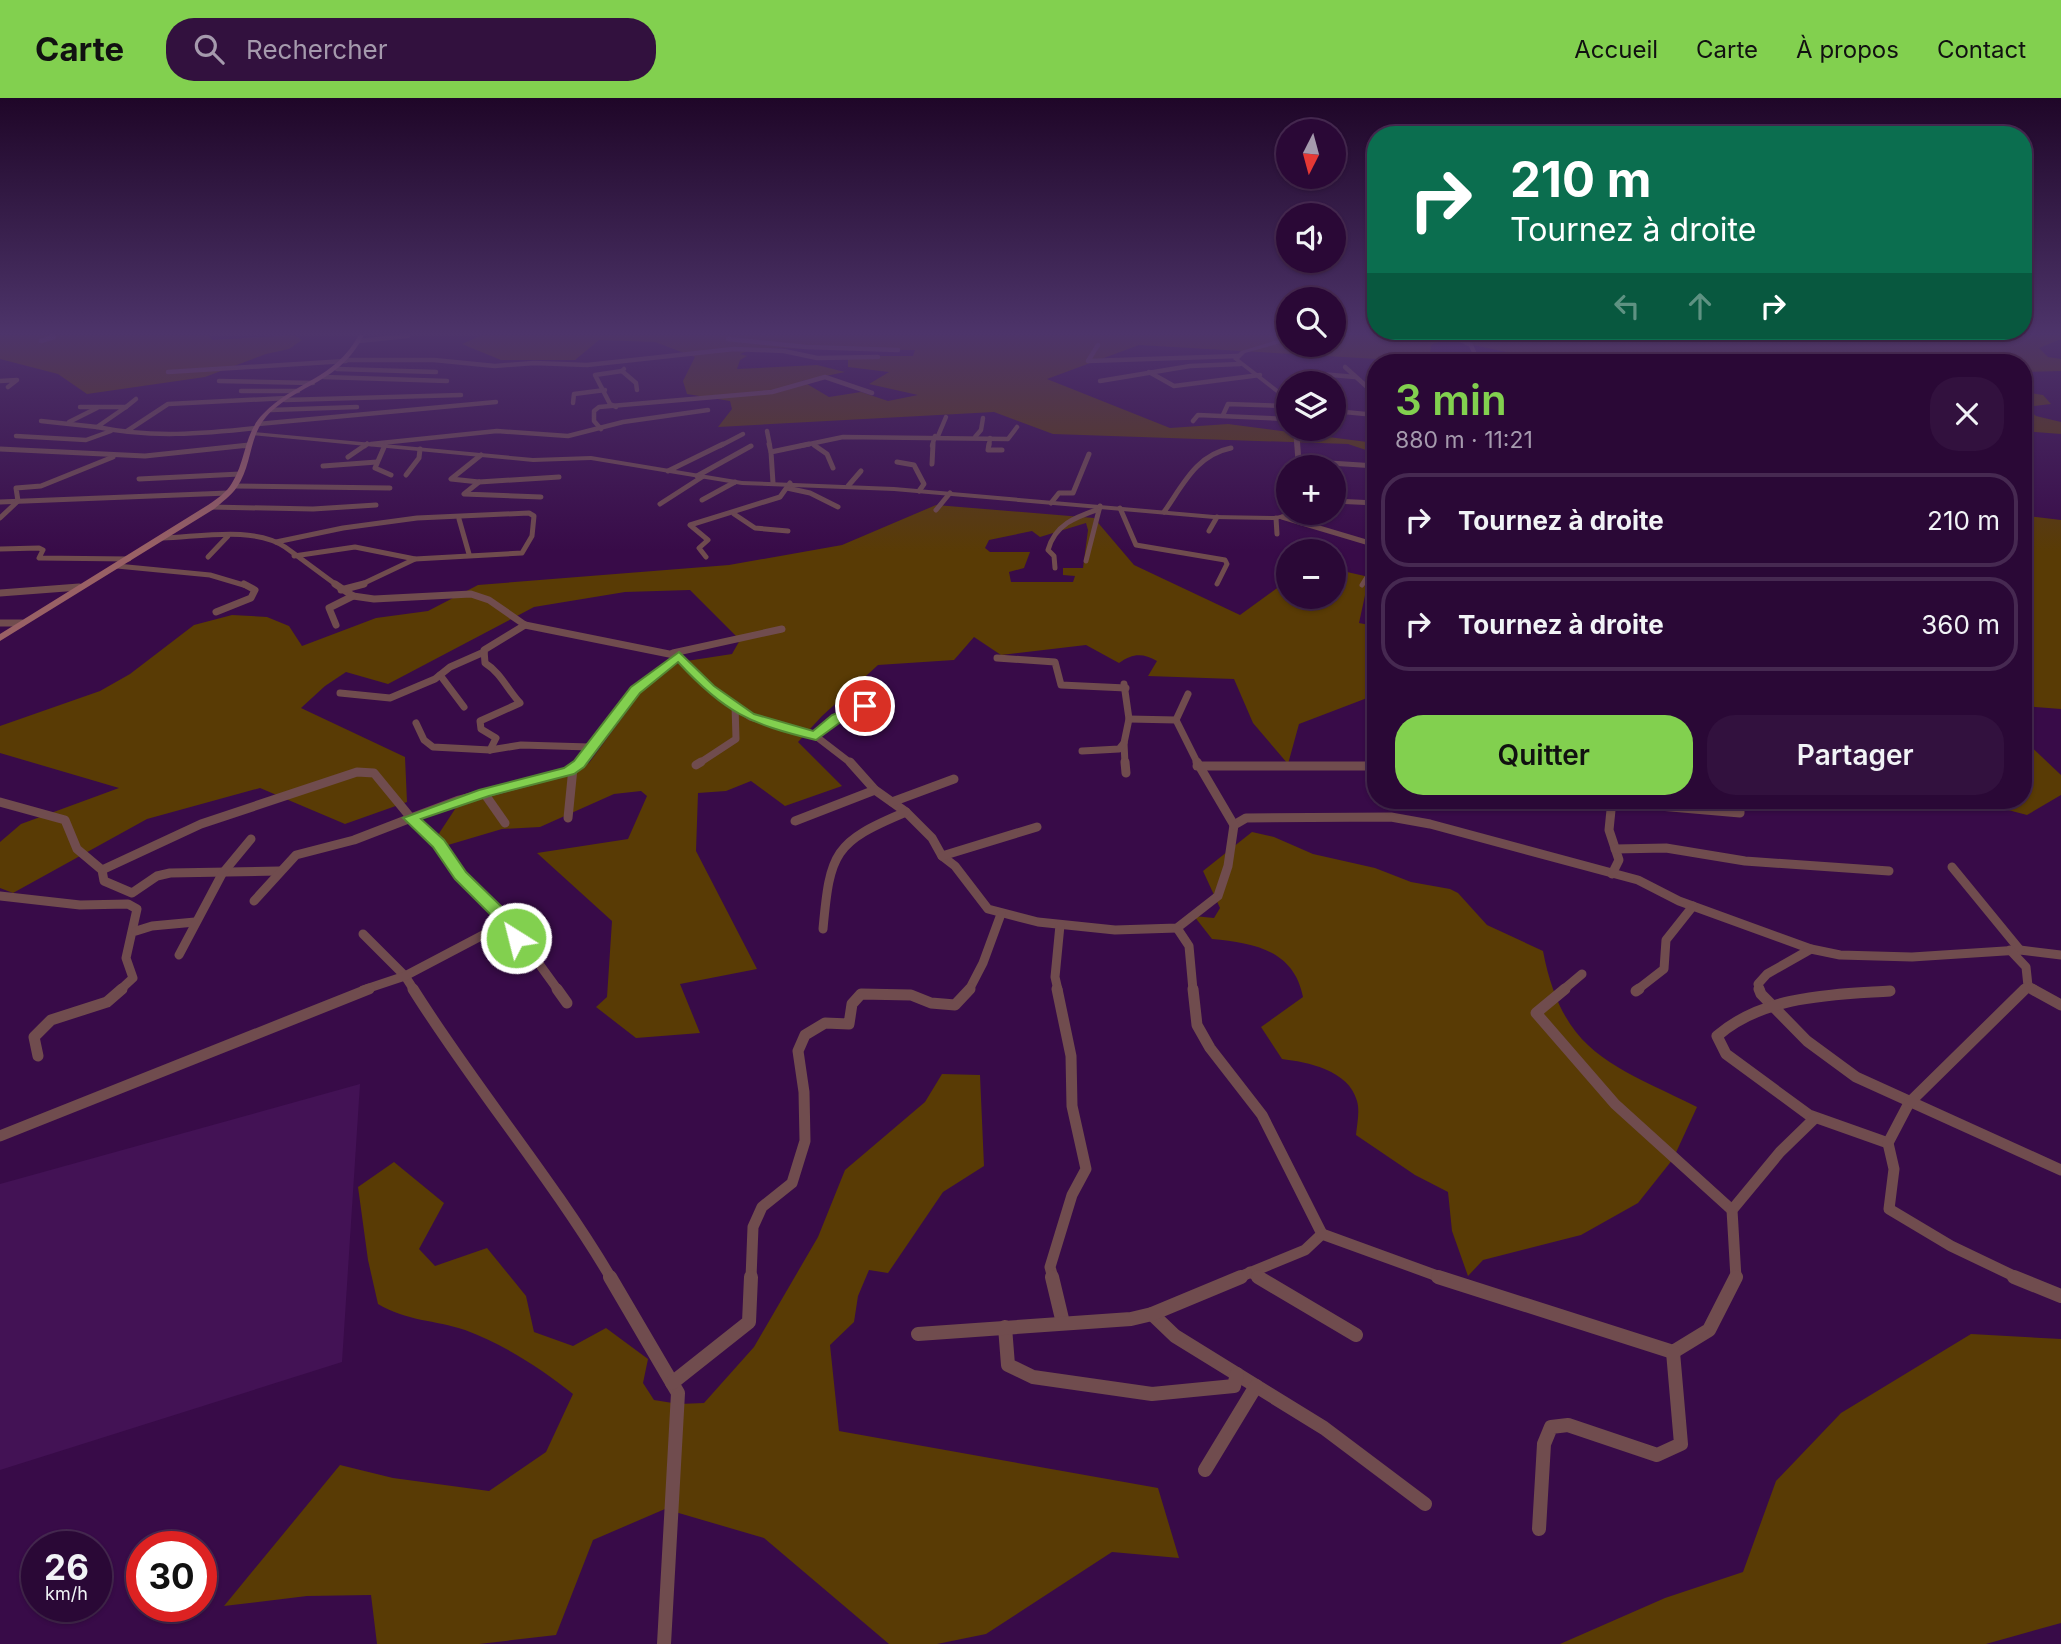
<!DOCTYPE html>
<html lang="fr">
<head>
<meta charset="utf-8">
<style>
  :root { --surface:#2a0836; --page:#32113e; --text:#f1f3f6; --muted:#a59aad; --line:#462951; --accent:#82d04f }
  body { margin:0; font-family:Inter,sans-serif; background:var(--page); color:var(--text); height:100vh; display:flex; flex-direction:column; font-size:26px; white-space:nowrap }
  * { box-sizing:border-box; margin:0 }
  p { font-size:23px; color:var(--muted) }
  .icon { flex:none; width:38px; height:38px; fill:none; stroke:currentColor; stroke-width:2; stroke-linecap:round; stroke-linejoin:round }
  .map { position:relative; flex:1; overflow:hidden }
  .panel { position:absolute; left:1367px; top:256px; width:665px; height:455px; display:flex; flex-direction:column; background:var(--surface); border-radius:28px; box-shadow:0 2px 5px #0004,0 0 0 2px var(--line) }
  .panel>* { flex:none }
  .banner { position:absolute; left:1367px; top:28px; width:665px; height:214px; border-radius:28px; box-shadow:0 2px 5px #0004,0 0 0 2px var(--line); background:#0b6e4f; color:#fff; overflow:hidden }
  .needle { width:46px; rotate:186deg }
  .controls { position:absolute; left:1276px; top:21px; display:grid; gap:14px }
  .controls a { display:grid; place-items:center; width:70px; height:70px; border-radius:50%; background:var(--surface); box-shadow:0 2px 5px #0004,0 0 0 2px var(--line); font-size:35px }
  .speed { position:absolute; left:21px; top:1433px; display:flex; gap:14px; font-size:35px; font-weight:700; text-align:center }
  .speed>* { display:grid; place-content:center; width:91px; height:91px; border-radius:50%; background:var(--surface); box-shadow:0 2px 5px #0004,0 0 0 2px var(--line); line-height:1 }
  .speed small { font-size:18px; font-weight:400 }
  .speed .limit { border:10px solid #d22; background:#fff; color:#111 }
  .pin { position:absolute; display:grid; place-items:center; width:60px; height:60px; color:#fff; margin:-30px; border:4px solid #fff; border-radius:50%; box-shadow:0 2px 7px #0007 }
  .me { position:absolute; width:77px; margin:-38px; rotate:324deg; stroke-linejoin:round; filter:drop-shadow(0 0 5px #0008) }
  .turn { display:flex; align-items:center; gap:24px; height:147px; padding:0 28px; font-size:32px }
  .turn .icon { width:91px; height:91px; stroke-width:2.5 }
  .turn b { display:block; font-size:49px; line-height:60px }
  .lanes { display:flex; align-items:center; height:66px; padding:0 28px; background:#0003; justify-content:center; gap:35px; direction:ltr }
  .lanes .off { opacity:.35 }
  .round { display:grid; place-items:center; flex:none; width:74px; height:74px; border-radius:28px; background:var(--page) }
  .overview { display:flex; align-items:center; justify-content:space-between; height:119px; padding:0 28px }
  h1 { font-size:42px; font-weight:600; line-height:52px; color:var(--accent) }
  .button { display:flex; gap:14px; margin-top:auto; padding:14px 28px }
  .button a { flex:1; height:80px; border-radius:28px; background:var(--accent); color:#111; font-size:28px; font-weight:600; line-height:80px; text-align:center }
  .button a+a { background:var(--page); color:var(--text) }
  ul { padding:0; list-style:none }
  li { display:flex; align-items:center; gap:21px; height:94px; margin:0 14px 10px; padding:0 14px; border:4px solid var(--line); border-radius:28px }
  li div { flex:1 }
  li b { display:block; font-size:26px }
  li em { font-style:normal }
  header { display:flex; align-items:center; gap:42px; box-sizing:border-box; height:98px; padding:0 35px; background:var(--accent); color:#111 }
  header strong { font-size:33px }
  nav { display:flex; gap:38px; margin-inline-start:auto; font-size:24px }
  .search { width:490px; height:63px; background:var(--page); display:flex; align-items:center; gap:18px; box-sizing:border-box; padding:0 24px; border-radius:28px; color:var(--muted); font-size:26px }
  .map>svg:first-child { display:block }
  .built { fill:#431255 }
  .green { fill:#593b05; fill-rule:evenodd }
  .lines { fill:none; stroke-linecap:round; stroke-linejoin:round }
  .minor-far5 { stroke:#704c4e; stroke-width:4.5 }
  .minor-far4 { stroke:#704c4e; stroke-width:5 }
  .minor-far3 { stroke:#704c4e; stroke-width:7 }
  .minor-far2 { stroke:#704c4e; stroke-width:9 }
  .minor-far1 { stroke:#704c4e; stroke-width:11 }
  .minor { stroke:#704c4e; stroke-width:14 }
  .tertiary { fill:#704c4e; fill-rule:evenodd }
  .secondary { fill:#996165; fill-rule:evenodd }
  .route { fill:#82d04f; stroke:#548733; stroke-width:2 }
</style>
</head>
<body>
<header>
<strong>Carte</strong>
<div class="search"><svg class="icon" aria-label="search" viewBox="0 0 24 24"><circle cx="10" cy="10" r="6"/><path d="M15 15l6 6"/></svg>Rechercher</div>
<nav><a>Accueil</a><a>Carte</a><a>À propos</a><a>Contact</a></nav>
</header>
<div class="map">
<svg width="2061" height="1546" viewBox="0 0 2061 1546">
  <rect width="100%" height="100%" fill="#380b48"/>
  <!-- built -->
  <polygon class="built" points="360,986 342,1264 0,1372 0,1086"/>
  <!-- green -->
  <g class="green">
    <polygon points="0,237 208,237 213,242 294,237 302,242 289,251 266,256 205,279 87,296 58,276 0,261"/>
    <path d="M482 237H1288V247H1334V237H2061V241L2039 250 2048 259 2061 261V273L2023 274V264H1941L1956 259 1949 256 1916 264H1519L1506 254 1446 241 1431 247 1429 264 1139 247 1047 281 1170 330 1228 326 1375 345V355L1348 346 1053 336 994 314 718 329 732 311 730 303 687 296 683 283 695 259 655 244 599 242 575 262H501L462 246ZM755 250 915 252 913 258H848V269L889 274 869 286 918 297 888 303 861 294 829 299 802 283 845 274 817 267 737 271 740 262 747 258 740 256Z"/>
    <polygon points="2023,294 2043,297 2051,306 2026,309 2036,318 2061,324 2061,336 2023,333"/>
    <path d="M936 407 1094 420 1134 467 1240 517 1288 482V499H1334V471L1369 479 1359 525 1375 528V597L1299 626 1288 666 1253 625 1234 581 1148 578 1157 563C1143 555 1133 555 1119 565L1086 547 1001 557 974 539 954 562 878 567 822 618 798 644 842 688 785 708 751 683 726 693 698 695 696 753 757 871 680 886 700 935 636 940 596 909 607 899 612 823 537 755 628 741 647 698 641 693 614 696 540 729 502 731 448 747 436 740 459 705 504 695 589 665 633 605 631 596 680 564 732 556 740 542 690 492 625 494 534 509 388 586 346 574 325 588 301 610 405 659 407 704 345 726 260 690 147 721 13 795 0 790V744L21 726 119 690 0 655V628L100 593 130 576 194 527 232 517 267 519 289 528 302 548 376 520 428 513 478 487 729 467 842 447ZM1086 425 1088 432 1083 470H1063V477L1075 478 1073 484H1011L1009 474 1024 470 1030 454H990L985 450 989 442 1032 433 1040 439Z"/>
    <polygon points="2028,418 2061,422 2061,611 2023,608 2023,421"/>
    <polygon points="2023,641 2061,677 2061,697 2027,717 1970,702 2023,702"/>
    <path d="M1252 734 1274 739 1313 756 1375 770 1411 784 1450 791 1458 795 1487 827 1543 853C1563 956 1611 966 1697 1009L1673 1061 1638 1105 1581 1137 1483 1162 1468 1178 1452 1133 1448 1094 1415 1077 1356 1037C1357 1026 1360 1013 1357 1003 1349 972 1307 964 1282 961L1261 929 1303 899C1294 852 1254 845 1212 841L1194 818 1214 820 1220 810 1203 773Z"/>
    <path d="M942 976 980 977 984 1068 943 1094 888 1175 869 1172 858 1198 854 1224 830 1247 839 1333 1158 1390 1179 1460 1112 1454 986 1536 937 1546H889L764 1440 665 1411 593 1442 556 1537 479 1546H377L371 1497 307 1498 224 1508 340 1367 393 1380 489 1393 546 1354 573 1296C542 1271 503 1246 465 1232 435 1222 406 1223 378 1206L368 1162 358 1089 394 1064 444 1105 419 1151 435 1168 487 1150 526 1198 534 1234 573 1248 606 1230 648 1261 643 1285 654 1302 679 1306 704 1305 754 1249 818 1139 845 1072 925 1004Z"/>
    <polygon points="1971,1236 2061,1241 2061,1525 1986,1546 1560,1546 1665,1500 1743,1474 1776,1383 1841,1315"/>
  </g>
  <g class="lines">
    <!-- minor-far5 -->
    <g class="minor-far5">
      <polyline points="1450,237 1471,247 1478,264"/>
      <polyline points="728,241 806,249 898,252"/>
      <polyline points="41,243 54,239 51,237"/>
      <polyline points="358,243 408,238"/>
      <polyline points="1098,247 1088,263 1238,258"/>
      <polyline points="348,262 434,262 495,268 534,265 587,267 734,251 784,253 817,260 878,259"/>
      <polyline points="1345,269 1376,297"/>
      <polyline points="337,271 436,274"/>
      <polyline points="624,271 622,273 636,285 637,292"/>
      <polyline points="168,274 346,263"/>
      <polyline points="1149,274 1174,288 1260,277"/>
      <polyline points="1321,276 1355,279"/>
      <polyline points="324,279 447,283"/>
      <polyline points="0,283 17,282 8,289"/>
      <polyline points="219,283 313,285"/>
      <polyline points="1100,283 1190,268 1240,266"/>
      <polyline points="241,293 298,293"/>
      <polyline points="285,302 461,297"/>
      <polyline points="573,305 574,296 605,292"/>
      <polyline points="1334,307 1339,296 1336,285"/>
      <path d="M80 309H126L97 329C150 340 202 336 256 330"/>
      <polyline points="126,309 136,301"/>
      <polyline points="616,309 610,306 595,277 622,273"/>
      <polyline points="271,312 357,309"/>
      <polyline points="1334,313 1376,317"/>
      <polyline points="1223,317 1228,306 1288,308"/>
      <polyline points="41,323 97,329"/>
      <polyline points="1193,323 1198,317 1288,321"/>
      <polyline points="69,324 97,310"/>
      <polyline points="258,326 496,304"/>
      <polyline points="601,331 594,323 594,313 599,309 772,294 825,279 872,295"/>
      <polyline points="127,333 168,306 287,300"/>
      <polyline points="767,333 770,348"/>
      <polyline points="16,338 86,342 111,333"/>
      <polyline points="938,338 946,319"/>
      <polyline points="975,339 981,332 983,320"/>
      <polyline points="371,346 497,333 568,338 623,324 708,312"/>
      <polyline points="244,348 249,347"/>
      <polyline points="365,348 367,346"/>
      <polyline points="720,348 743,336"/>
      <polyline points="800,348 843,339 1008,341 1017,329"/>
      <polyline points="932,348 935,338"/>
      <polyline points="989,348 990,340"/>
    </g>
    <!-- minor-far4 -->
    <g class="minor-far4">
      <polyline points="769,346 771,354"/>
      <polyline points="989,346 988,352 1002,352"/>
      <polyline points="385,347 375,370 391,377"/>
      <polyline points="814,347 827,356 833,370"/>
      <polyline points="0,351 145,358 249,347"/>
      <polyline points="481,357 451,381 479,384 559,379"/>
      <polyline points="348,359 367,346"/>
      <polyline points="1299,363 1376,368"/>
      <polyline points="897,364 914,367 924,386 919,393"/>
      <polyline points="932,366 933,346"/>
      <polyline points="323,368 377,364"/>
      <polyline points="668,373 723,346"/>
      <polyline points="406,377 419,360 420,351"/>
      <polyline points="697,378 751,348"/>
      <polyline points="139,381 240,376"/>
      <polyline points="479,384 464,396 541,399"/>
      <polyline points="773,385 771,354 809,346"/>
      <polyline points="234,388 390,390"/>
      <polyline points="848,388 861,373"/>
      <polyline points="787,390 810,395 838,409"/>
      <polyline points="702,402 735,384"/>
      <polyline points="1334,403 1376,405"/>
      <polyline points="0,404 228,395"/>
      <polyline points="1051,405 1059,395 1073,395 1089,356"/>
      <polyline points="660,406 702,379"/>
      <polyline points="211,409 313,411 376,407"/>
      <polyline points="1120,410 1136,447 1225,462 1227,466 1217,486"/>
      <polyline points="936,412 950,395"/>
      <path d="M1164 414C1183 387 1196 357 1231 350"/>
      <polyline points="734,416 755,430 788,433"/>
      <polyline points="1282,419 1376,447"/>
      <polyline points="0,420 18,403 16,390 41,388 113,359"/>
      <polyline points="1276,420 1277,436"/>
      <polyline points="459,421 469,456"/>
      <polyline points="1209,433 1217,419"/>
      <path d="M163 440C199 439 254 428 285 449 303 462 320 475 338 488"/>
      <polyline points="276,444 343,430 417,420 529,415 534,418 532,438 522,455 415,461 355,449 294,458"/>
      <polyline points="0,451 39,450 43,452 39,460 129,461"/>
      <polyline points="208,459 228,438"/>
      <polyline points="706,459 699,450 708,442 690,427 780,399 790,385"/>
      <polyline points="1086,463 1100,408"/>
      <polyline points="117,468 210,477 247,488"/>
      <path d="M1055 470 1054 458 1048 452C1055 426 1076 419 1099 411"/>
      <polyline points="1362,487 1376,465"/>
      <polyline points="358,488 415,461"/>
    </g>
    <!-- minor-far3 -->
    <g class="minor-far3">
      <polyline points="335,486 353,498 374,501 471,496 489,502 525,527 679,558 710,591 750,619 813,636 852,666"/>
      <polyline points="341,492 364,486"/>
      <polyline points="0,495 79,489"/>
      <polyline points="216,514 251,500 255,492 244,486"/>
      <polyline points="0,525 22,525"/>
      <polyline points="336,527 329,510 353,498"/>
      <polyline points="673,555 782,531"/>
      <polyline points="997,560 1055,564 1061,587 1126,590"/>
      <polyline points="440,577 464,609"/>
      <polyline points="1124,586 1129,621 1124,645 1125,666"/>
      <polyline points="340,595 390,600 435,581 450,569 484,554"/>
      <polyline points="1188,596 1176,622 1198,666"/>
      <polyline points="1129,621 1176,622"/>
      <polyline points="416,625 424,642 433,649 490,652 521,647 590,649"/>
      <polyline points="816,638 837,620 883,602"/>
      <path d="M490 652 496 640 481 631 480 623 520 605C507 591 501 575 485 565L484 552 525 527"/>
      <polyline points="1082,653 1119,651 1124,645"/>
      <polyline points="579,666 635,592 679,558"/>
      <polyline points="698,666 736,641 735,607"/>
    </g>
    <!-- minor-far2 -->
    <g class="minor-far2">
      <polyline points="850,664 875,692 906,714 932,740 942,758 955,768 988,811 1038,824 1115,832 1177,830 1218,798 1228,768 1234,727 1246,720 1391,719 1430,726 1638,782 1679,803 1811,851 1840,857 1912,859 2020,852 2061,857"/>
      <polyline points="1125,664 1126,675"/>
      <polyline points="1197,664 1234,727"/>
      <polyline points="696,667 701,664"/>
      <polyline points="1197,668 1376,668"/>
      <polyline points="484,695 505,725"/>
      <polyline points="1612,702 1609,732 1619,762 1612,776"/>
      <polyline points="1632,702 1648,707 1740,715 1740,702"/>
      <polyline points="1833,702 1877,708 1882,702"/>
      <polyline points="0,704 65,722 77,751 102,772 104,783 132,795 157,778 170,775 279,773"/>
      <polyline points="892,704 954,681"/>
      <polyline points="568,720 573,670"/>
      <polyline points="795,723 875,692"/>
      <polyline points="1615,751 1666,750 1745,763 1889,773"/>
      <polyline points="942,758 1037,729"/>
      <polyline points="1952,769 2020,852"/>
      <polyline points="102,772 201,726 357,674 374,675 411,720 354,742 296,757 254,803"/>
      <polyline points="0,798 80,807 128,806 137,811 126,860 133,880 120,892"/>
      <polyline points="502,827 529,852 558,892"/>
      <polyline points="1177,830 1189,848 1193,892"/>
      <path d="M823 831C830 754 834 744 906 714"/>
      <polyline points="136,833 152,828 195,824"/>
      <polyline points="363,836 405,878 414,892"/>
      <polyline points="2010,852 2026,869 2028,888 2023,892"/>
      <polyline points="179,857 222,776 251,741"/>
      <polyline points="2028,888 2035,892"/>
      <polyline points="363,892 405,878 502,827 498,815 460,778 439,745 411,720 459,702 569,673 581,664"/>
      <polyline points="969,892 983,865 1001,816"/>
      <polyline points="1058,892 1055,879 1060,827"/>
      <polyline points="1563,892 1582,876"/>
      <polyline points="1637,892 1664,871 1666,842 1693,808"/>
      <polyline points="1760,892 1758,886 1767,876 1811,851"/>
    </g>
    <!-- minor-far1 -->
    <g class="minor-far1">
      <path d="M413 891C475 990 551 1079 611 1180"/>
      <polyline points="557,891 567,905"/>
      <polyline points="1193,891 1197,927 1210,950 1262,1017 1322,1136 1305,1152 1237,1180"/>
      <polyline points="1565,891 1536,915 1615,1006 1732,1112"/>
      <polyline points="1759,891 1761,896 1807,943 1856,979 2061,1072"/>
      <polyline points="2032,891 2061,907"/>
      <polyline points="1636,893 1639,891"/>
      <polyline points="38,958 34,939 51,922 107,904 122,891"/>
      <polyline points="0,1038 369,891"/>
      <path d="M1888 1045 1809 1017 1726 956 1717 938C1764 897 1831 897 1890 893"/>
      <polyline points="1322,1136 1443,1180"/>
      <polyline points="1250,1174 1261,1180"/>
      <polyline points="751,1180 753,1129 762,1109 792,1085 805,1043 804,994 798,953 805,937 825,925 849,926 852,906 861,896 911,897 931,905 955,907 970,891"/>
      <polyline points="1053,1180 1050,1169 1072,1097 1086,1071 1072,1008 1071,958 1057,891"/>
      <polyline points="1736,1180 1732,1112 1780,1054 1815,1020"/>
      <polyline points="2018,1180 1951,1148 1889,1111 1894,1071 1888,1045 1909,1005 2025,891"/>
    </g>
    <!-- minor -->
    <g class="minor">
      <polyline points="610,1179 678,1295 664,1546"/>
      <polyline points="1052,1179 1063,1225"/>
      <polyline points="1258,1179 1356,1237"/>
      <polyline points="1438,1179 1673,1254 1709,1232 1736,1179"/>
      <polyline points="2014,1179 2061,1198"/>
      <polyline points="1152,1216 1175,1238 1324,1330 1425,1406"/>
      <polyline points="1005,1229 1008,1267 1033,1279 1152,1296 1234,1288 1237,1276"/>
      <polyline points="918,1236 1131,1221 1152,1216 1241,1179"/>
      <polyline points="672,1285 749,1224 751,1179"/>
      <polyline points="1205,1372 1256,1288"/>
      <polyline points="1539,1431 1544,1346 1551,1329 1568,1327 1657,1357 1681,1346 1673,1254"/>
    </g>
    <!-- tertiary -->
    <g class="tertiary">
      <polygon points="1288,239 1288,243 1245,255 1239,261 1288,299 1288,304 1233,261 1241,253"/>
      <polygon points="1293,331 1299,331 1302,369 1296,369"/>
      <polygon points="254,334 533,360 591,358 742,383 894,389 1214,417 1276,418 1288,415 1299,415 1276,422 1214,421 894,393 742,387 591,362 533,364 252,337 252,335"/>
    </g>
    <!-- secondary -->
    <path class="secondary" d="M359 237H364C338 287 299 284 266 319 249 338 252 368 237 389 231 398 222 404 214 411L0 543V536L208 407C217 401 227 394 232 385 246 363 244 335 263 316 296 282 333 283 359 237Z"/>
  </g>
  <!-- sky -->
  <linearGradient id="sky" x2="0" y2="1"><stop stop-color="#1f0628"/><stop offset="0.52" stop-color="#4d346a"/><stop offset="1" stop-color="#4d346a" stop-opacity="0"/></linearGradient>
  <rect width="2061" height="453" fill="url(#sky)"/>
  <!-- route -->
  <path class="route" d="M679 554 714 588 754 616 813 633 832 617 865 604 872 608 842 623 816 642C750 626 725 615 678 564L640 595 584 669 574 676 489 698 421 721 444 742 466 774 504 811 510 825 524 840 522 844H510L496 831 491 817 455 781 433 749 403 720 479 692 564 670 574 663 631 589Z"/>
</svg>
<div class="controls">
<a><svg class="needle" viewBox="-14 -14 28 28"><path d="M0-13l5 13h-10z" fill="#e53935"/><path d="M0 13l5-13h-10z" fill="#a59aad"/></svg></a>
<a><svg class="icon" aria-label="sound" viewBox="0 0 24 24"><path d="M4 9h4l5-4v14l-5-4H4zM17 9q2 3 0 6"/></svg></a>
<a><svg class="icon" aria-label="search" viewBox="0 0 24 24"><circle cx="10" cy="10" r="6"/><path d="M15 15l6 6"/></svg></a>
<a><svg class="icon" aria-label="layers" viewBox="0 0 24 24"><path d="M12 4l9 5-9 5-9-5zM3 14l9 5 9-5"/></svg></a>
<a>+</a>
<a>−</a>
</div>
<div class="speed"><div>26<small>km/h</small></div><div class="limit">30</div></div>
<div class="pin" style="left:865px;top:608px;background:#d93025"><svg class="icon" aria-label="arrive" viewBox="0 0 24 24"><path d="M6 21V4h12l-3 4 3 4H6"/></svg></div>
<svg class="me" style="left:516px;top:840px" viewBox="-20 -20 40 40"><circle r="17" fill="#82d04f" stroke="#fff" stroke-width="3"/><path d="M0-11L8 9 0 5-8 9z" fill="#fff"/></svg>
<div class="banner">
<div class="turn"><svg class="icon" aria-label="right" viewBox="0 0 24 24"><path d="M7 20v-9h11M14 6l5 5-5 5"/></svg><div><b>210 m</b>Tournez à droite</div></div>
<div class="lanes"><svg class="icon off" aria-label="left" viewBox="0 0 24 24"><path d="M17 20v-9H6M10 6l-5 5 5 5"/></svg><svg class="icon off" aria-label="ahead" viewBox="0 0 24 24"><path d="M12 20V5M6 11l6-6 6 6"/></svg><svg class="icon" aria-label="right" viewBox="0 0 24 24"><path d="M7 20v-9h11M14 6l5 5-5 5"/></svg></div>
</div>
<section class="panel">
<div class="overview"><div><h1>3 min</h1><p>880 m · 11:21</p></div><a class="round"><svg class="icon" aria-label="close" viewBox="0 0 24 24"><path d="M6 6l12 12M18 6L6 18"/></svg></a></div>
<ul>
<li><svg class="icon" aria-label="right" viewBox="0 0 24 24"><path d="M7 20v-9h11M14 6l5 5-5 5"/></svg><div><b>Tournez à droite</b></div><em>210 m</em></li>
<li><svg class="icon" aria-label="right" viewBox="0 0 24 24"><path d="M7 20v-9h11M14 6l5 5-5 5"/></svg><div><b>Tournez à droite</b></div><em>360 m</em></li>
</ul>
<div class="button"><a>Quitter</a><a>Partager</a></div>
</section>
</div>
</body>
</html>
